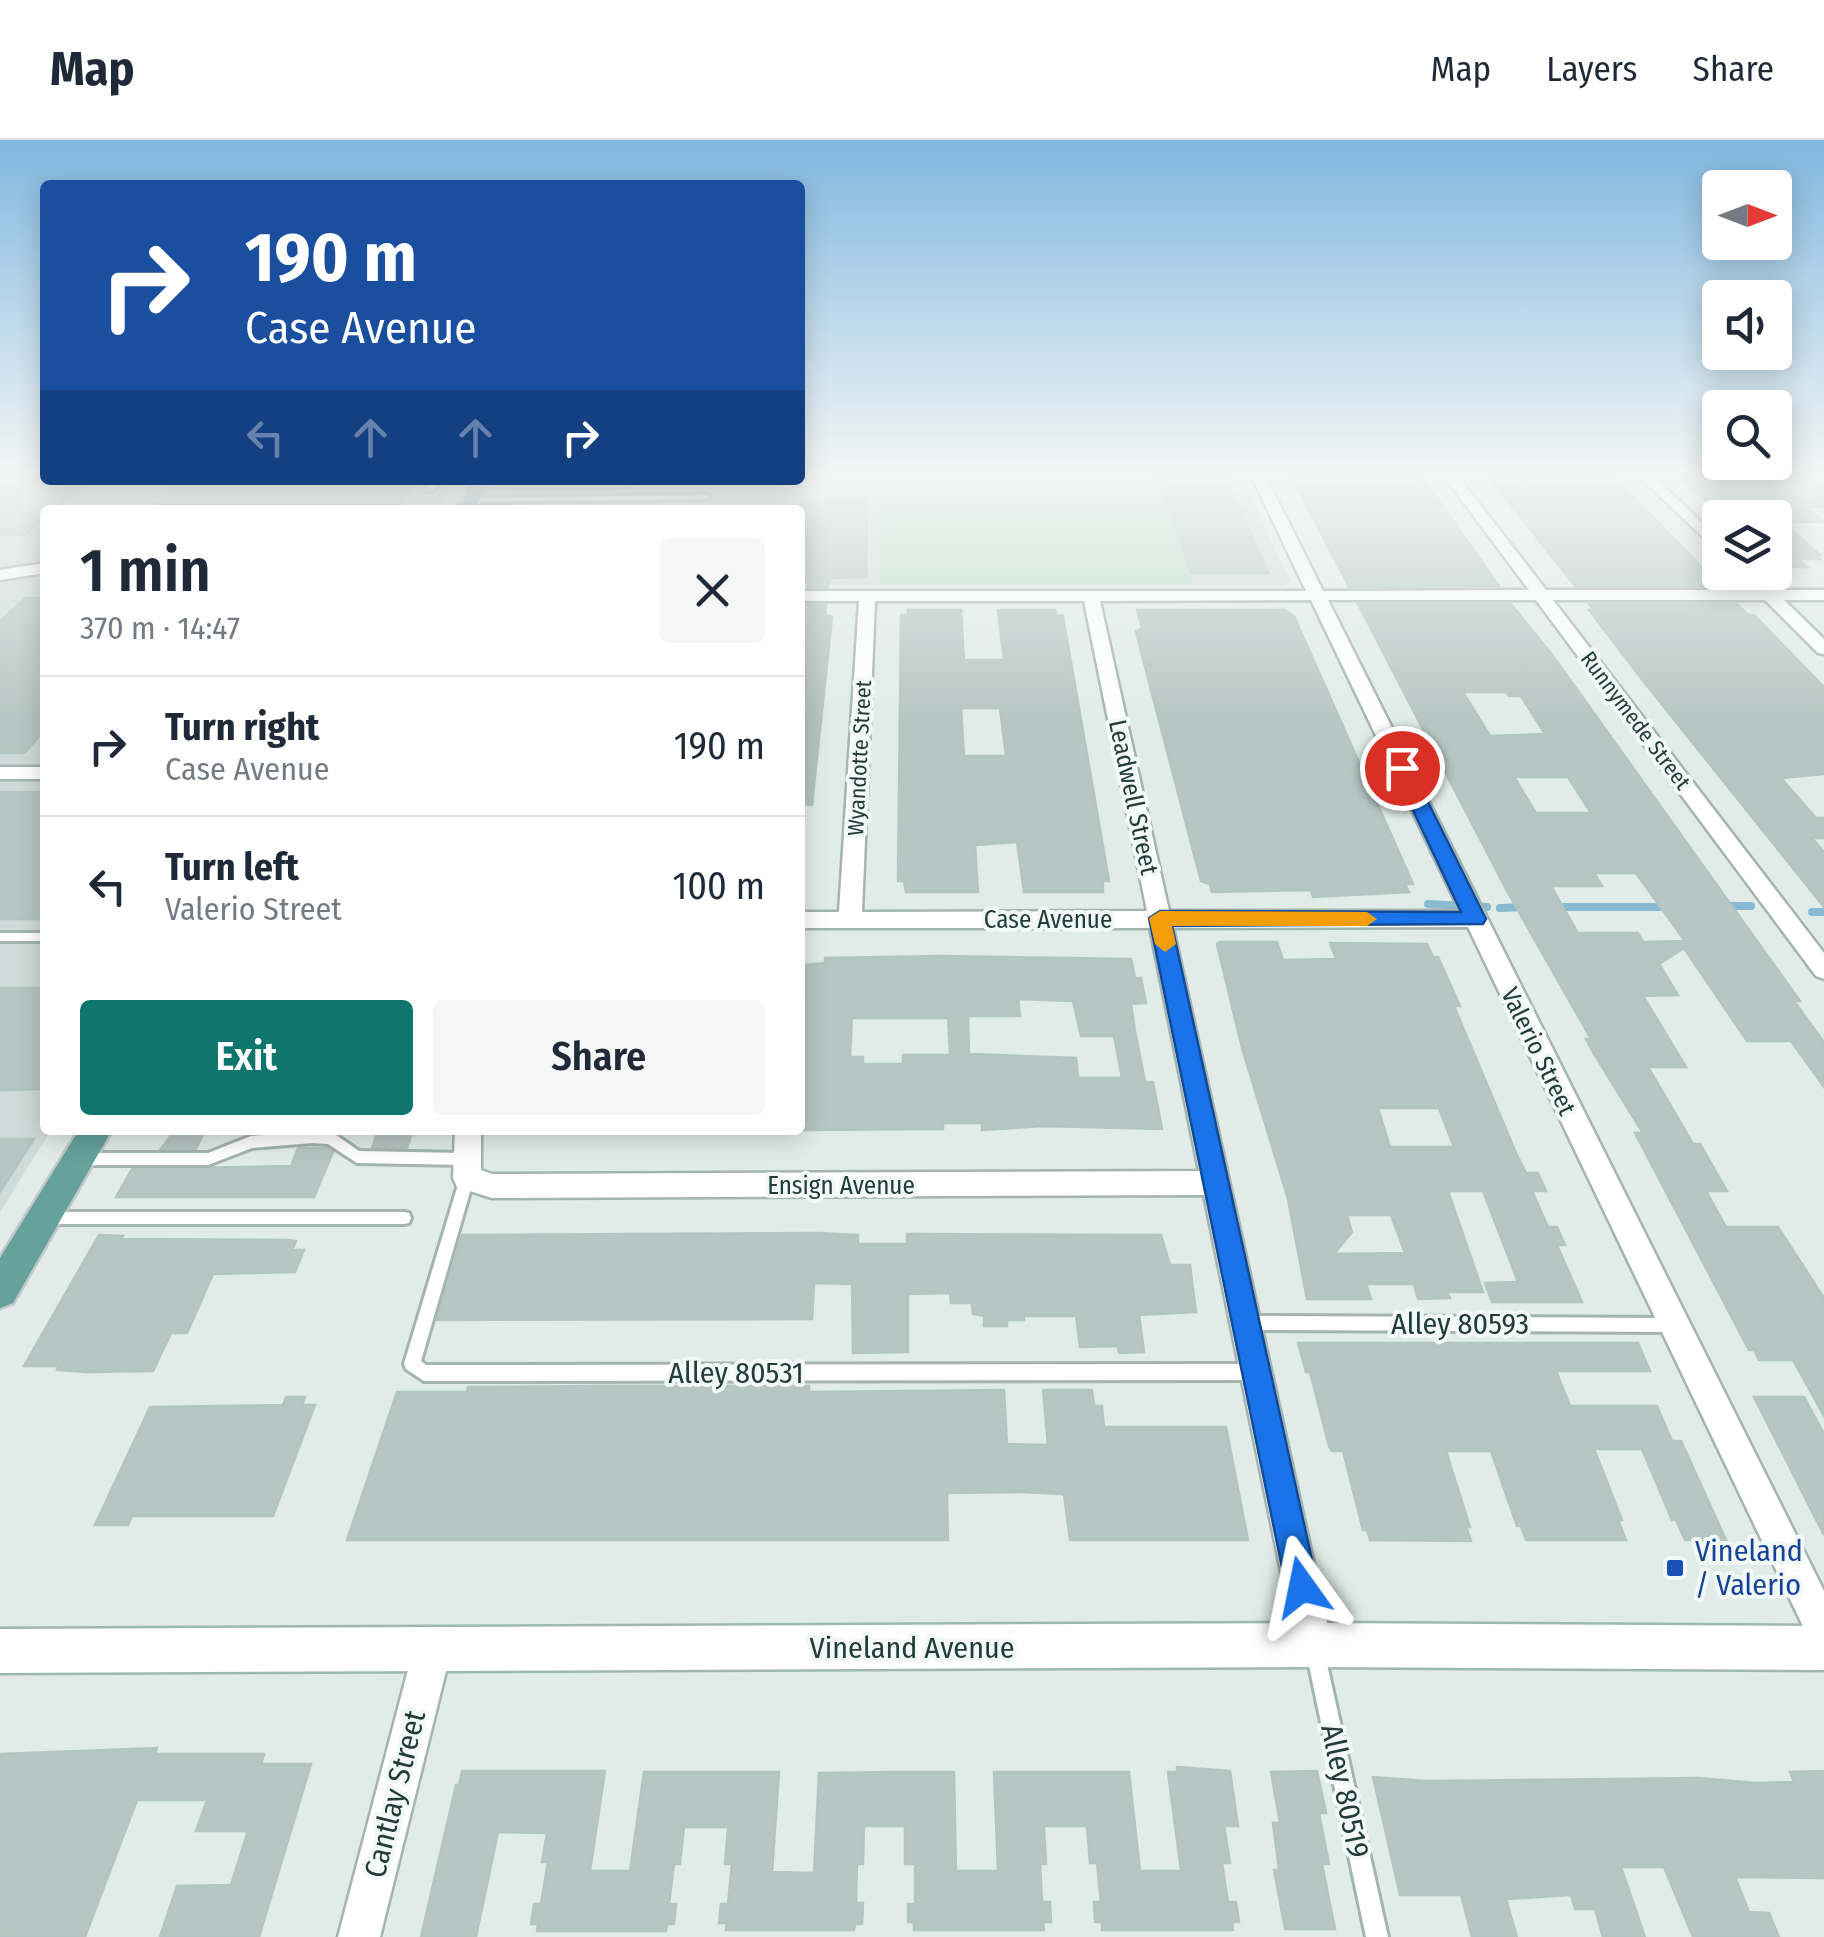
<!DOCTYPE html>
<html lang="en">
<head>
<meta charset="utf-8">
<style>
  :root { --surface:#fff; --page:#f6f6f7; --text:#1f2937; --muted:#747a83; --line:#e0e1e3; --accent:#0f766e }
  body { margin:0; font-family:"Fira Sans Condensed",sans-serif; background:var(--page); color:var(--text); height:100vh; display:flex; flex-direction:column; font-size:38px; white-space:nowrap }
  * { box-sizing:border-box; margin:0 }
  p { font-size:32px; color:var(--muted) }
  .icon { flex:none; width:55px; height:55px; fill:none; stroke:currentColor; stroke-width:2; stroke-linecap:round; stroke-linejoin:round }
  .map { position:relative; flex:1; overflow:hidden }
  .side { position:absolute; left:40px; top:365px; width:765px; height:630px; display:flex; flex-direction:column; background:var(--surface); border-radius:10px; box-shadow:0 5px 25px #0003 }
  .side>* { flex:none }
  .hud { position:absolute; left:40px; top:40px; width:765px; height:305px; border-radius:10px; box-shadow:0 5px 25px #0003; background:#1a4fa0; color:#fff; overflow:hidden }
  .needle { width:65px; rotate:90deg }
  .controls { position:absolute; left:1702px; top:30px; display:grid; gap:20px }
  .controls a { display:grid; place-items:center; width:90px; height:90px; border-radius:10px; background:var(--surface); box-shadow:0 5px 25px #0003; font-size:50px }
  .pin { position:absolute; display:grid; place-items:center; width:85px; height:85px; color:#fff; margin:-42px; border:5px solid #fff; border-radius:50%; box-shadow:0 2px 10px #0007 }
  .me { position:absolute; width:110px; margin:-55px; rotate:348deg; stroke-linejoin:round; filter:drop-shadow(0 0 8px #0008) }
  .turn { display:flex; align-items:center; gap:35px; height:210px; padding:0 40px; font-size:45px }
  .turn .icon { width:130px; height:130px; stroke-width:2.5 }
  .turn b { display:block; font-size:70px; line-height:85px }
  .lanes { display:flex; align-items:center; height:95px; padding:0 40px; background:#0003; justify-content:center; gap:50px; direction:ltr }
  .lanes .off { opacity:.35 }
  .round { display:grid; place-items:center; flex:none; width:105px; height:105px; border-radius:10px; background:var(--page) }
  .overview { display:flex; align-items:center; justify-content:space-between; height:170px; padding:0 40px }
  h1 { font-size:60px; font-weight:600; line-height:75px }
  .button { display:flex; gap:20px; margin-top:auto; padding:20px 40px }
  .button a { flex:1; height:115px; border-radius:10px; background:var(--accent); color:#fff; font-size:40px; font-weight:600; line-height:115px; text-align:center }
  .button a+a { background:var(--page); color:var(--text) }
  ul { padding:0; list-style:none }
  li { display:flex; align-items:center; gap:30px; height:140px; padding:0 40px; border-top:2px solid var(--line) }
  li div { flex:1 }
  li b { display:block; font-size:38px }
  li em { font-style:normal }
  header { display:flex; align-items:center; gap:60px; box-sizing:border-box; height:140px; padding:0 50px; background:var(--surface); border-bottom:2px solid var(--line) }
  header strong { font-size:48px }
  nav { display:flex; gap:55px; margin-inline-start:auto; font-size:35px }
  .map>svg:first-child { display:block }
  .built { fill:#cfdbd8 }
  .green { fill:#b9ddc8 }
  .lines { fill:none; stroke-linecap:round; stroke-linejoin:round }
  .stream { stroke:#88bbd1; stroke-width:8 }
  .building { fill:#b6c6c2; stroke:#b3c5c0; stroke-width:2.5; fill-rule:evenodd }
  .service-casing { stroke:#a4b4b0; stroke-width:6 }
  .minor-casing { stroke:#a4b4b0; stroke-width:5 }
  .secondary-casing { stroke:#9fb7b2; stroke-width:5 }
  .primary-casing { stroke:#c1c8c8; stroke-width:5 }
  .service { fill:#fff; fill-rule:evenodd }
  .minor { fill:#fff; fill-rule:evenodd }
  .secondary { fill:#fff; fill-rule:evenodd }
  .primary { fill:#65a29b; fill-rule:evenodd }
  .route { fill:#1a73e8; stroke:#114b97; stroke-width:2.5 }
  .slow { fill:#f59e0b }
  .transit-dot { fill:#1a4fb4; stroke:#f1f8f6; stroke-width:4 }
  .labels { text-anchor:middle; stroke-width:8; stroke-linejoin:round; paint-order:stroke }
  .far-street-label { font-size:22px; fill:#213c39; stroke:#f1f8f6 }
  .street-label { font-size:25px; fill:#213c39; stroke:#f1f8f6 }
  .near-street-label { font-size:30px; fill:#213c39; stroke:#f1f8f6 }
  .near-transit-label { font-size:30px; fill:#164399; stroke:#f1f8f6; text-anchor:start }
</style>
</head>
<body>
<header>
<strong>Map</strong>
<nav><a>Map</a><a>Layers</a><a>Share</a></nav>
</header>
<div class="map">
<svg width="1824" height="1797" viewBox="0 0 1824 1797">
  <rect width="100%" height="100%" fill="#e1ece8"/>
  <!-- built -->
  <g class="built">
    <polygon points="0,331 45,331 45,340 457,340 439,370 45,370 45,990 51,990 0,1072"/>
    <polygon points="800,331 1239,331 1290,441 1284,445 800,445 800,370 500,366 514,340 800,340"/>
  </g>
  <!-- green -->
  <polygon class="green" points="1164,360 1193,445 879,445 883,361"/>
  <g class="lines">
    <!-- stream -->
    <g class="stream">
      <polyline points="1428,764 1487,767"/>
      <polyline points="1725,766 1751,766"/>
      <polyline points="1555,767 1666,767"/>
      <polyline points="1500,768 1526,767"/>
      <polyline points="1812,772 1824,772"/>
    </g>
  </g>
  <!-- building -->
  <g class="building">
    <polygon points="0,331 45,331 45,340 89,340 57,368 45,370 45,377 25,395 0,395"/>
    <polygon points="1156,331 1223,331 1268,433 1191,433"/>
    <polygon points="1289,331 1418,331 1499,446 1349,447"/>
    <polygon points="1484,331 1609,331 1720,446 1575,446"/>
    <polygon points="1673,331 1803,331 1824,347 1824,367 1806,367 1824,382 1783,382 1820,415 1815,415 1820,419 1798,419 1807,427 1775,427 1775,378 1723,378"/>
    <polygon points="181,340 417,340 397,370 151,370"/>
    <polygon points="800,360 867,360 866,437 829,438 828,447 808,447 809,439 800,439"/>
    <polygon points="25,458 45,458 45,590 24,613 0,613 0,482"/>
    <path d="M1358 464H1511L1553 516 1800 861H1794L1824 902V947L1791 901H1747L1684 808 1659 824 1678 855 1643 856 1686 927H1648L1693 1004H1700L1727 1051H1706L1726 1087H1778L1824 1158V1276L1793 1220H1759L1754 1210H1749L1635 993H1643L1594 914 1586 899H1591L1507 751ZM1463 552H1506L1509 556H1521L1545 594 1490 596ZM1514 637H1568L1591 673H1536ZM1594 733H1636L1685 801 1643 802 1638 793H1578L1551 746H1602Z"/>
    <polygon points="1589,464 1737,464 1748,475 1754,475 1824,547 1824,634 1781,638 1816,678 1824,678 1824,698 1812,698 1824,712 1824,767 1644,542 1589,470 1594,470"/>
    <polygon points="806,465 826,465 825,475 832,477 812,665 800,664 800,487"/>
    <path d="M908 470H961L964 520H1004L998 470H1055L1056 475 1063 476 1109 741H1103V752H1024L1017 702 975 705 978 752H906L904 741H898L901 475H908ZM961 568H1000L1006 616H964Z"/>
    <polygon points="1137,470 1285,470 1294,476 1413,744 1405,744 1409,752 1313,757 1311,750 1212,752 1210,744 1201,741 1139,504 1136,491 1142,488"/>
    <rect x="0" y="652" width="45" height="127"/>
    <path d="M1220 802H1277L1283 820 1336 819 1330 803 1427 804 1433 817H1438L1460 866H1454L1516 1013 1526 1033H1538L1546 1051H1532L1548 1087H1557L1565 1105H1557L1582 1162H1492L1485 1143 1518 1142 1483 1051H1448L1483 1152H1447L1450 1158 1418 1159 1414 1144H1366L1371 1159H1307L1288 1059 1242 908 1217 804ZM1378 968H1439L1454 1007H1390ZM1347 1075H1391L1405 1113 1334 1114 1352 1092Z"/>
    <path d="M939 816 1131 819 1135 838H1141L1146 863 1131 864 1135 891 1145 942H1153L1162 989 1043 986 982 990V983H943V989L800 990V859H804L806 825 825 823V818ZM1018 859 1073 861 1081 896H1114L1122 938H1078L1076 918 969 914 968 876H1020ZM852 878H948L950 915H903V924H863V917H850Z"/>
    <polygon points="0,848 45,848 45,949 0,950"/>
    <polygon points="175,990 205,990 196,1009 161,1009"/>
    <polygon points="378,990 413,990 407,1008 372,1008"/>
    <polygon points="0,999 34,999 0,1052"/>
    <polygon points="298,1008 327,1008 333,1012 314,1057 116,1057 132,1029 291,1026"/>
    <polygon points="817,1093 858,1095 858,1104 907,1104 907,1094 1161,1095 1170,1125 1190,1125 1196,1172 1139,1175 1144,1212 1119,1213 1118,1206 1080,1207 1076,1176 1024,1176 1024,1180 1007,1180 1007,1186 984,1186 984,1176 973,1174 972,1163 951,1163 950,1153 908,1154 908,1212 853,1213 852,1144 814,1143 812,1179 437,1180 462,1095"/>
    <polygon points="99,1095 123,1096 121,1099 288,1100 296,1101 292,1110 304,1110 295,1132 213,1134 187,1193 171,1193 153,1231 87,1232 57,1230 59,1226 24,1226"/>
    <polygon points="1298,1203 1638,1203 1650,1231 1556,1231 1570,1266 1657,1266 1672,1301 1681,1301 1726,1400 1685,1400 1676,1380 1672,1380 1642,1309 1594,1309 1622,1380 1618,1380 1626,1400 1526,1400 1521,1386 1517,1386 1491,1311 1446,1311 1470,1387 1466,1387 1471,1401 1370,1400 1367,1390 1363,1390 1343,1311 1332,1311 1329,1306 1310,1232 1306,1232"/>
    <polygon points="602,1246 809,1246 809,1252 1004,1250 1007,1304 1048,1305 1043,1250 1092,1250 1094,1266 1102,1266 1104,1287 1226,1287 1248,1400 1070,1400 1064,1354 1022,1352 947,1353 948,1400 347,1400 397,1252 467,1252 468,1247"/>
    <polygon points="286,1257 305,1257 302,1265 315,1265 273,1376 132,1376 128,1385 95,1385 150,1267 283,1265"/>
    <polygon points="1754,1257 1804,1257 1824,1294 1824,1395"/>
    <polygon points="157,1608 155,1614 264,1614 261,1624 311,1624 259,1797 160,1797 177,1746 231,1745 248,1691 196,1691 207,1660 137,1660 85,1797 0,1797 0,1614"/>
    <polygon points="1177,1627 1230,1631 1238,1686 1224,1686 1230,1723 1222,1723 1228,1762 1236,1762 1239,1782 1232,1782 1233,1790 1102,1790 1102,1782 1095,1782 1094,1762 1101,1762 1097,1723 1090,1723 1087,1686 1044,1686 1046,1724 1040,1724 1042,1762 1050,1762 1051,1782 1043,1782 1044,1790 914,1790 914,1782 908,1782 908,1764 915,1764 915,1724 905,1724 905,1686 864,1686 863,1724 857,1724 856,1763 863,1763 862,1784 855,1784 854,1790 726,1790 727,1783 719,1783 721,1764 728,1764 732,1724 725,1724 728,1687 684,1687 680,1724 674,1724 669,1764 676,1764 674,1784 667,1784 666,1791 537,1791 538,1784 531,1784 534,1764 541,1764 548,1722 542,1722 547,1693 498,1692 476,1797 421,1797 456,1645 459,1645 462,1631 605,1631 590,1731 630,1731 644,1632 779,1632 772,1732 814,1733 819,1633 893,1632 954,1632 956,1731 998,1731 994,1632 1129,1632 1140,1731 1181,1731 1168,1632 1177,1632"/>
    <polygon points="1317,1631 1326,1673 1319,1673 1329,1724 1322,1724 1335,1789 1285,1789 1274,1730 1279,1730 1273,1683 1280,1683 1271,1632"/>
    <polygon points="1824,1631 1824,1738 1735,1737 1749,1772 1769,1773 1779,1797 1693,1797 1664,1727 1621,1727 1645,1797 1603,1797 1595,1769 1575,1769 1571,1755 1506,1759 1517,1797 1472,1797 1461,1755 1400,1755 1373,1637 1426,1641 1699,1638 1756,1643 1794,1642 1790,1632"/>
  </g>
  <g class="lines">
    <defs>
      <g id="service">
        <polygon points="432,340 440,340 433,351 427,351 426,349"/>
        <polygon points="629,340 639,340 624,347 480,347 476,345 480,343 623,343"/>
        <polygon points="705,355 709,357 708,359 471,362 467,360 471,358"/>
        <rect x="0" y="793" width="45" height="8"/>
        <polygon points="312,991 336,995 359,1011 466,1013 471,1015 473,1019 471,1023 466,1025 357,1023 328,1004 312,1003 252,1008 208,1025 79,1025 74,1023 72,1019 74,1015 79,1013 208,1013 251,996"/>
        <polygon points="467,1032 472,1034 474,1038 421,1221 426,1225 1253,1224 1259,1226 1261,1232 1259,1238 1253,1240 424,1241 406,1229 404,1224 460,1038 462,1034"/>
        <polygon points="47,1072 404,1072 409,1073 411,1078 409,1083 404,1084 47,1084 42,1083 40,1078 42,1073"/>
        <polygon points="1246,1176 1674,1178 1679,1180 1682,1185 1679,1190 1674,1192 1246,1190 1241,1188 1238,1183 1241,1178"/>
        <polygon points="1315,1502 1322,1504 1324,1511 1388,1797 1366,1797 1306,1511 1308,1504"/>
      </g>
      <g id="minor">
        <path d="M1249 331H1263L1323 451 1529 450 1440 331H1454L1546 450H1755L1738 432H1756L1774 450H1824V460H1784L1824 499V514L1818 513 1765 460H1553L1824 813V839L1816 836 1536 460H1328L1824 1451V1508L1811 1503 1468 787 1173 788 1332 1505 1327 1518 1314 1523 1301 1518 1296 1505 1204 1055 492 1058 457 1047 453 1038 455 990H481V1030L492 1034 1199 1031 1150 788H800V772H839L859 461H800V451H1306ZM1311 460 1460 771H1169L1100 461ZM875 461H1084L1147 771 862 772Z"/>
        <polygon points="1633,331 1648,331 1720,400 1720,413"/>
        <polygon points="45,423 45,433 0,440 0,430"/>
        <rect x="0" y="627" width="45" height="12"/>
        <polygon points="432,1492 445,1498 451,1511 380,1797 338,1797 413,1511 419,1498"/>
      </g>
      <polygon id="secondary" points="1314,1483 1824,1486 1824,1530 1314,1527 0,1533 0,1489"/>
      <g id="primary">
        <polygon points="475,340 491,340 474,370 456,370"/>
        <polygon points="79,990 112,990 13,1163 0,1168 0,1118"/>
      </g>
    </defs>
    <!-- service casing -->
    <use href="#service" class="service-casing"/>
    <!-- minor casing -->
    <use href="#minor" class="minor-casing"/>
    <!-- secondary casing -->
    <use href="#secondary" class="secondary-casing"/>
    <!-- primary casing -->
    <use href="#primary" class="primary-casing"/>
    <!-- service -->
    <use href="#service" class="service"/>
    <!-- minor -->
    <use href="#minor" class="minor"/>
    <!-- secondary -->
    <use href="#secondary" class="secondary"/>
    <!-- primary -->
    <use href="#primary" class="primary"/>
  </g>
  <!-- sky -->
  <linearGradient id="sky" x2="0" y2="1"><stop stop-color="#81b7df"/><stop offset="0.57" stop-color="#f2f6f5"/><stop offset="1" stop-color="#f2f6f5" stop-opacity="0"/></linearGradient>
  <rect width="1824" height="582" fill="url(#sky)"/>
  <!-- route -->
  <polygon class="route" points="1402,623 1411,628 1486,779 1483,784 1172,786 1318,1447 1314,1459 1302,1463 1290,1459 1286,1447 1149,778 1160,771 1461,772 1393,628"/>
  <!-- slow -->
  <polygon class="slow" points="1160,771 1367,772 1377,779 1367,786 1172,786 1176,804 1165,812 1155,804 1149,778"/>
  <!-- markers -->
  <rect class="transit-dot" x="1665" y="1418" width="20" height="20" rx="5"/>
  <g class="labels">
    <!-- far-street labels -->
    <g class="far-street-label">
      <text transform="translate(1636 580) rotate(53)" y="8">Runnymede Street</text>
      <text transform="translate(859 618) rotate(-87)" y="8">Wyandotte Street</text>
    </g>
    <!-- street labels -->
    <g class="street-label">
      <text transform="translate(1134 657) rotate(78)" y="9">Leadwell Street</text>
      <text x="1048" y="788">Case Avenue</text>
      <text transform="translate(1539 911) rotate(64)" y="9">Valerio Street</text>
      <text x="841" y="1054">Ensign Avenue</text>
    </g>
    <!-- near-street labels -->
    <g class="near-street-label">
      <text x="1460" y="1194">Alley 80593</text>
      <text x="736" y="1243">Alley 80531</text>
      <text x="912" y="1518">Vineland Avenue</text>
      <text transform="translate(1345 1651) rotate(78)" y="10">Alley 80519</text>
      <text transform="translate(395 1654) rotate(-76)" y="10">Cantlay Street</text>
    </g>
    <!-- near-transit labels -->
    <g class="near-transit-label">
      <text x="1695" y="1421">Vineland<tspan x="1695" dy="34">/ Valerio</tspan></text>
    </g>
  </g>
</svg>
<div class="controls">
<a><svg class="needle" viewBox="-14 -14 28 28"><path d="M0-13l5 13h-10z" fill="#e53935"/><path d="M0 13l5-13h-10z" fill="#747a83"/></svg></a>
<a><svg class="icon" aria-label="sound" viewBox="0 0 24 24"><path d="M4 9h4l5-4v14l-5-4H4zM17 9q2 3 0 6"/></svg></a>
<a><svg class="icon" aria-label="search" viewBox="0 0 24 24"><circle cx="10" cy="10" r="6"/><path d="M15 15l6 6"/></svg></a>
<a><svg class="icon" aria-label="layers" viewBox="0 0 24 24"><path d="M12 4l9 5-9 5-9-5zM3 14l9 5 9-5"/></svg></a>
</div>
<div class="pin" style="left:1402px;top:628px;background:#d93025"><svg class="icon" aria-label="arrive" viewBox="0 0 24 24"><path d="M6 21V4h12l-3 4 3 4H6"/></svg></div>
<svg class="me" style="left:1302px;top:1447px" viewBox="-20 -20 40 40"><path d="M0-17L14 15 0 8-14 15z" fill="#1a73e8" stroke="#fff" stroke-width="4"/></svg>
<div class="hud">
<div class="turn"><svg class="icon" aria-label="right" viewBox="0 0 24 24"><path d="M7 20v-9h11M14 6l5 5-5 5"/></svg><div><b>190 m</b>Case Avenue</div></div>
<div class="lanes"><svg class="icon off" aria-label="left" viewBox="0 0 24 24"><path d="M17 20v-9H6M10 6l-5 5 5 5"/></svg><svg class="icon off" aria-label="ahead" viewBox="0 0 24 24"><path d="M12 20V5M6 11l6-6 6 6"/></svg><svg class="icon off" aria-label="ahead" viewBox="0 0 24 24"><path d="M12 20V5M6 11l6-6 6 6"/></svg><svg class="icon" aria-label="right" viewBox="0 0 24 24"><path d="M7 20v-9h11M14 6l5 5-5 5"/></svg></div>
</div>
<section class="side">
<div class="overview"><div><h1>1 min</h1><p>370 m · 14:47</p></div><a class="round"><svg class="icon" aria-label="close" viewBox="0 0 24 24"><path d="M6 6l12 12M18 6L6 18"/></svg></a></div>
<ul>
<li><svg class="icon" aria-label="right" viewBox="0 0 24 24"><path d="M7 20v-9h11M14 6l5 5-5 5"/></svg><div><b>Turn right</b><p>Case Avenue</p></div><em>190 m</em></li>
<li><svg class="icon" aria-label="left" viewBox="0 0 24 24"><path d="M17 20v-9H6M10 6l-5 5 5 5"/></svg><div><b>Turn left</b><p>Valerio Street</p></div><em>100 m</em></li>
</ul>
<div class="button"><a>Exit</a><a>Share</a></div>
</section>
</div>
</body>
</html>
